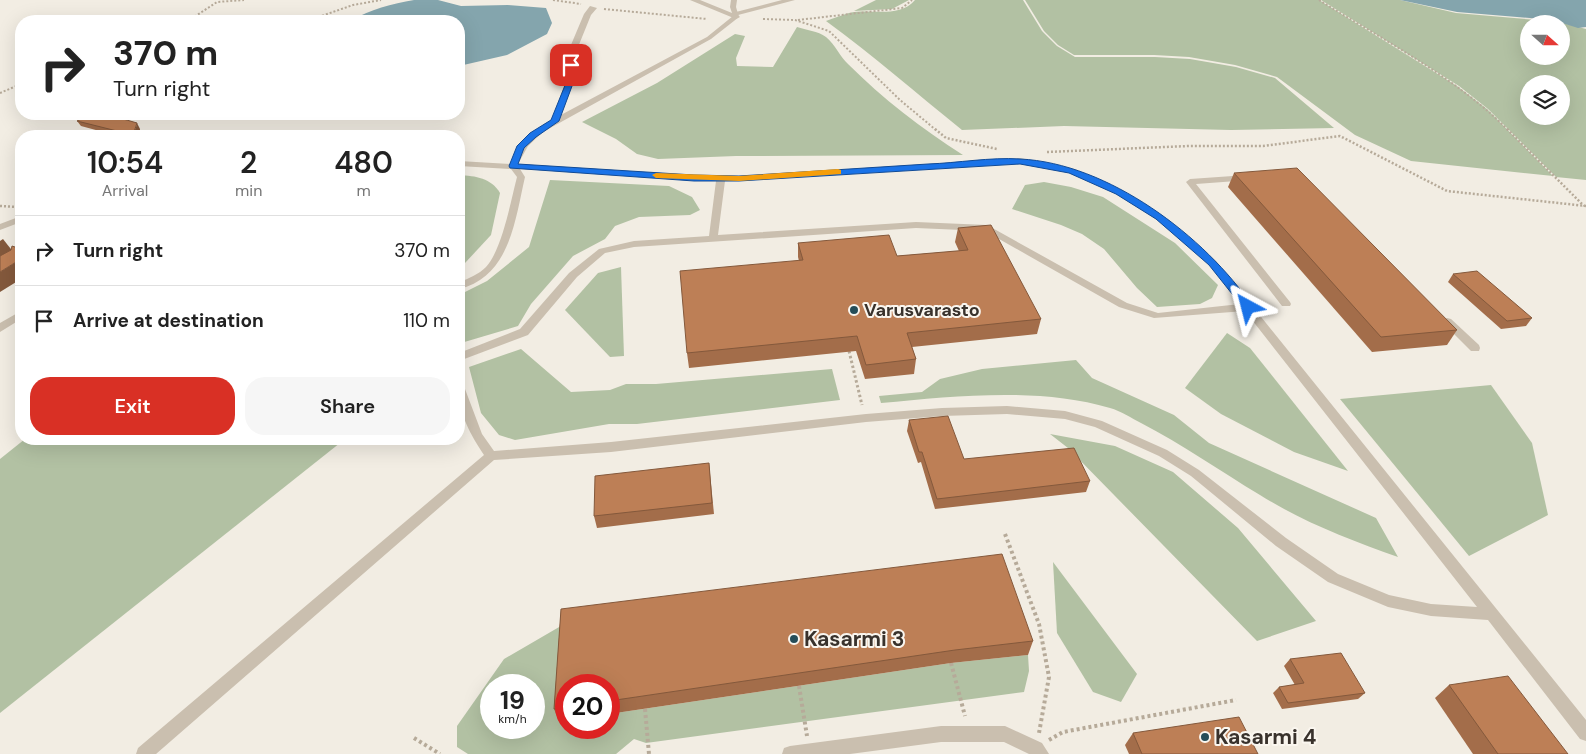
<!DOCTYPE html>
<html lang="en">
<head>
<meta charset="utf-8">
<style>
  :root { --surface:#fff; --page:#f6f6f6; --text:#222; --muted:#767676; --line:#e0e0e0; --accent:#d93025 }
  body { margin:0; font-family:"DM Sans",sans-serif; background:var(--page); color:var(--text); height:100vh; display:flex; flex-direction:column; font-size:19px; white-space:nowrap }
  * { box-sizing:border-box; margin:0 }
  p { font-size:16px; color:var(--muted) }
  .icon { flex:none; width:28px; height:28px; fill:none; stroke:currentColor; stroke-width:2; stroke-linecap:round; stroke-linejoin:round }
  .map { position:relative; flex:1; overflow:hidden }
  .side { position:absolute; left:15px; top:130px; width:450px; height:315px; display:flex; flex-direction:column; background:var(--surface); border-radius:20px; box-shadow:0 5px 20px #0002 }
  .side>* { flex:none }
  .banner { position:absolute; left:15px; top:15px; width:450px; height:105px; border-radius:20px; box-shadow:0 5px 20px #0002; background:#fff; color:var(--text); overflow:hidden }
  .needle { width:32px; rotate:111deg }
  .controls { position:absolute; left:1520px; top:15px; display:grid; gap:10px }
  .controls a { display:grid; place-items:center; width:50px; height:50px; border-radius:50%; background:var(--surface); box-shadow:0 5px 20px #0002; font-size:25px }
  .speed { position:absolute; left:480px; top:674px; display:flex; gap:10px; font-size:25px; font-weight:700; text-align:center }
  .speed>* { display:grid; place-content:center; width:65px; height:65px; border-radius:50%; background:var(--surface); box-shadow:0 5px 20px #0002; line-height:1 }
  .speed small { font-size:12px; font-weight:400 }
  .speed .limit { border:8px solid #d22; background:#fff; color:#111 }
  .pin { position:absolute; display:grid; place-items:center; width:42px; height:42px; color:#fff; margin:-21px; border-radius:10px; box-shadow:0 2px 8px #0006 }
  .me { position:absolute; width:55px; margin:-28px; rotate:322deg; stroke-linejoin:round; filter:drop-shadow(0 0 4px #0008) }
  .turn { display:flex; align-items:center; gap:18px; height:105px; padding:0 15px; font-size:22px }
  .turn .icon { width:65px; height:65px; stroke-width:2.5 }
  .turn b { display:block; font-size:35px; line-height:42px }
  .eta { display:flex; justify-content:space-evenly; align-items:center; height:85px; text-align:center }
  .eta b { font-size:30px; font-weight:600; line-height:35px }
  .primary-button { display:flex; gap:10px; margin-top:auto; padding:10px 15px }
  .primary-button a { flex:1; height:58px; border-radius:20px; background:var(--accent); color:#fff; font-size:20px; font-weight:600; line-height:58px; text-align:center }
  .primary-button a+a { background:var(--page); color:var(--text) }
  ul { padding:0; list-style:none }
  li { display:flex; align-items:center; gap:15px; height:70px; padding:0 15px; border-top:1px solid var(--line) }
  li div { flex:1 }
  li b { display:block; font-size:19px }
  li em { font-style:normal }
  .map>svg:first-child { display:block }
  .green { fill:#b2c1a3; fill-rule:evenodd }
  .water { fill:#84a5ad }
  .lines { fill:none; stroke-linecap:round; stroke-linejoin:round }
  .path-far3 { stroke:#b6aa99; stroke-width:2; stroke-dasharray:2 2; stroke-linecap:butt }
  .path-far2 { stroke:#b6aa99; stroke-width:2.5; stroke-dasharray:2 2; stroke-linecap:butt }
  .path-far1 { stroke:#b6aa99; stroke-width:3; stroke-dasharray:2.5 2.5; stroke-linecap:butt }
  .path { stroke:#b6aa99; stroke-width:4; stroke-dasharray:3 3; stroke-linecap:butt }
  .lane { fill:#cabfaf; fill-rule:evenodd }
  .street { fill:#cabfaf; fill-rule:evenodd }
  .wall { fill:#a36d4a }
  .shaded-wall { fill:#84593c }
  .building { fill:#bd7f56; stroke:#84593c }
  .route { fill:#1a73e8; stroke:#114b97 }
  .slow { fill:#f59e0b }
  .poi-dot { fill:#254d58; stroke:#faf6ef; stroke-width:2 }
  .labels { text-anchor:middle; stroke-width:4; stroke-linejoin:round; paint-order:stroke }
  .poi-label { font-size:18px; font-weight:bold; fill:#39322c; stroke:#faf6ef; text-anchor:start }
  .near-poi-label { font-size:21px; font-weight:bold; fill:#39322c; stroke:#faf6ef; text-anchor:start }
</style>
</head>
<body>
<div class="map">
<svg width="1586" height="754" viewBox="0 0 1586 754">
  <rect width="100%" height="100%" fill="#f2ede3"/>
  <!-- green -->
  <g class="green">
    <polygon points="876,0 909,0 892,9 854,11"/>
    <path d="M915 0H1023L1042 31 1057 46 1075 57H1155L1190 59 1236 67 1275 78 1334 128 1231 130 1064 126 962 130C916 93 873 55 826 21 834 18 842 15 849 13 870 8 899 19 915 0Z"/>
    <polygon points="1025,0 1319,0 1457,86 1487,109 1553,176 1411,161 1355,135 1277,77 1235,65 1189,57 1154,55 1074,55 1058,45 1044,31"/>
    <path d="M1321 0H1400L1456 13 1559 22 1586 29V180L1556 177 1488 109 1459 86ZM1529 24H1561V56H1529ZM1529 84H1561V116H1529Z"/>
    <path d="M797 27C806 30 818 31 826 37 835 44 840 57 848 64 882 98 922 129 963 155L736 156 658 159 637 154 616 139 582 122 657 83 735 34 745 36 736 58 737 66 773 67Z"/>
    <path d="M459 175C476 176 491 178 500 193L491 235 465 263 459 267Z"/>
    <polygon points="550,180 669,186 692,197 700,210 690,215 639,217 615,226 605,239 573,256 531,304 518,326 461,343 459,336 459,295 487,281 529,247"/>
    <polygon points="1044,182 1071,187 1103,197 1175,243 1218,285 1212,298 1200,304 1157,307 1137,288 1104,249 1082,234 1061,225 1012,209 1025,185"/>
    <polygon points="621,267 624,356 610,357 565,310 598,273"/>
    <polygon points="1227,333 1250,348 1348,471 1294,452 1221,414 1185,388"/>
    <polygon points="521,349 571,392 610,390 626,384 656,384 832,369 840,400 637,424 609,424 515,440 499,435 481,413 469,367"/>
    <path d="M1076 360 1092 378 1174 415 1209 443 1376 518 1398 557C1350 540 1303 522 1260 495 1220 471 1182 444 1141 423 1131 418 1121 411 1110 408 1038 387 956 396 881 403L879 396 922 392 940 379 982 369Z"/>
    <polygon points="1491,385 1532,443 1548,515 1469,556 1340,399"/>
    <polygon points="1050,434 1115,446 1173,472 1238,528 1316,621 1257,641 1068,448"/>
    <polygon points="25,439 345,439 0,713 0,459"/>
    <polygon points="1053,562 1137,674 1121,702 1093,692 1057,633"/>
    <path d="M566 623 559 721 566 720V728H609V714L951 663 1028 655 1029 671 1024 692 646 743 634 739 616 754H468L457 747V726L504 659ZM491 685H534V728H491Z"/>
  </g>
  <!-- water -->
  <g class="water">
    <path d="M414 0H438L461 6 508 5 546 8 552 23 547 34 507 55 459 66V21H351C370 9 392 4 414 0Z"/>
    <polygon points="1400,0 1586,0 1586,27 1578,28 1559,22 1530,18 1457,12"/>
  </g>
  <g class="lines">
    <!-- path-far3 -->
    <g class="path-far3">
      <polyline points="553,0 581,4"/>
      <path d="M1319 0C1383 40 1454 76 1508 130"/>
      <polyline points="604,9 707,19"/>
      <polyline points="763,19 795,20 829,31 900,100 936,130"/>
      <polyline points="798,20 902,8 912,0"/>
      <polyline points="188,21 217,2 244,0"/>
      <polyline points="307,21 353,5 381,0"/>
      <polyline points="0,93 21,84"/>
      <polyline points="116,118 119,116 117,114"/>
    </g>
    <!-- path-far2 -->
    <g class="path-far2">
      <polyline points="935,129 946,138 997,149"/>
      <polyline points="1507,129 1584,206"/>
      <polyline points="91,136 101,130"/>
      <polyline points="1047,152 1189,146 1263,146 1340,136 1447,191 1586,206"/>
      <polyline points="0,206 18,207"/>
    </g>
    <!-- path-far1 -->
    <polyline class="path-far1" points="849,351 862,405"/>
    <!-- path -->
    <g class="path">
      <polyline points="1005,534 1039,624 1049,677 1039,733"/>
      <polyline points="951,663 965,716"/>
      <polyline points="799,686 807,736"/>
      <polyline points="645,709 649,754"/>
      <polyline points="414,738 440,754"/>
      <polyline points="1049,740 1063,732 1236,700"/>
    </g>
    <!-- lane -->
    <g class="lane">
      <path d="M731 0H737L736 7 739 17 711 39 543 132 528 146 518 164 694 175 739 176 1020 158 1075 169 1122 190 1162 215 1216 261 1586 720V741L1580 739 1488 620 1431 616 1388 607 1328 582 1276 546 1191 476 1159 456 1095 427 1065 419 1007 414 942 416 866 422 611 452 494 460 156 754H136L138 748 484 455C470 434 457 411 459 385L465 389 482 434 494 451 611 442 866 414 942 408 1007 406 1065 411 1102 421 1167 450 1199 470 1286 538 1338 574 1389 595 1431 604 1477 607 1245 311 1154 318 1119 307 985 231 916 228 634 247 605 253 577 277 528 335 459 361V353L520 329 569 273 599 249 634 241 709 236 716 181 520 169 525 177C515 220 510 277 459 289V282C468 279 479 274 486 267 502 250 511 200 517 177L511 169 459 166V161L510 164 522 143 544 124 707 37 733 16 730 7ZM1020 164 1070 173 1116 194 1156 219 1210 265 1240 304 1158 313 1127 303 987 225 916 222 718 235 725 181Z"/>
      <polygon points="1247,175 1250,176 1250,180 1196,184 1290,302 1291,304 1290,306 1282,306 1186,182 1190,179"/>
      <polygon points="21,216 21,222 0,230 0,224"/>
      <polygon points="21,311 21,319 0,332 0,323"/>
      <polygon points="1447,318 1451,319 1479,345 1480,348 1479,351 1471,351 1443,323 1442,321"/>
      <polygon points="941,726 1005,726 1042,743 1049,754 1029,754 1004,742 941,742 850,754 782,754 784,748 790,746"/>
    </g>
    <!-- street -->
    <g class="street">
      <polygon points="690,0 700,0 732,13 782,0 795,0 738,15 740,17 736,19"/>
      <polygon points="590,6 597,8 591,15 576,52 575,78 559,121 558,123 552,123 551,121 567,78 568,52 584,14"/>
    </g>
  </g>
  <!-- wall -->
  <g class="wall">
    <polygon points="77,121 140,129 138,136 118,136 81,126"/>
    <polygon points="1234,173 1457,330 1447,345 1372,352 1228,187"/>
    <polygon points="958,228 1041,319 1037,334 912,347 916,359 914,374 865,379 856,351 689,368 687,353 799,261 798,257 798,243 897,256 959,251 955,242"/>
    <polygon points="1453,274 1532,318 1526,326 1501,329 1448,282"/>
    <polygon points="909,420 964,459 1090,481 1086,492 935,509 921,462 918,463 907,431"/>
    <polygon points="709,463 714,514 597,528 594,516"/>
    <polygon points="561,609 1033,641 1028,655 951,663 609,714 609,685 566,685 566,720 559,721 554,709"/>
    <polygon points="1290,659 1365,693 1358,699 1282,709 1273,693 1279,687 1295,685 1284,666"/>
    <polygon points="1449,685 1568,754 1473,754 1435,698"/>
    <polygon points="1133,733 1258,754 1129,754 1125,745"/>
  </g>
  <!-- shaded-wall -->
  <g class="shaded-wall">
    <polygon points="137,123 140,129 138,136 134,136"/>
    <polygon points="3,239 14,253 0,265 0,241"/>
    <polygon points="21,259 21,279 0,292 0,272"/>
  </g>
  <!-- building -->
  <g class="building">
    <polygon points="91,114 106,114 137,123 133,135 77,121"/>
    <polygon points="1297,168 1457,330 1381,337 1234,173"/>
    <polygon points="991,225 1041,319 907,333 916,359 866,365 857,336 687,353 680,271 803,260 798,243 889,235 897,256 968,250 958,228"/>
    <polygon points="12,246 21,249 21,259 0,272 0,256 11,250"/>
    <polygon points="1477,271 1532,318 1507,321 1453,274"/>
    <polygon points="948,416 964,459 1074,448 1090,481 937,499 922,452 919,452 909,420"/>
    <polygon points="709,463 712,503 594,516 595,476"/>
    <polygon points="1002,554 1033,641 955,650 609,701 609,685 566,685 566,707 554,709 561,609"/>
    <polygon points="1341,653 1365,693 1288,703 1279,687 1304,683 1290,659"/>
    <polygon points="1508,676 1568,754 1498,754 1449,685"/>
    <polygon points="1239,717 1258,754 1142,754 1133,733"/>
  </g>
  <!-- route -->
  <path class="route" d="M569 64 575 65V78L559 121 536 137 524 148 518 164 694 175 739 176C802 172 865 168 928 164 958 163 990 157 1020 159 1108 163 1205 236 1253 307L1251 309H1244L1209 265 1156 219 1116 194 1069 173 1020 164 739 181H694L510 168 509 166 517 146 530 133 551 120 568 78Z"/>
  <!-- slow -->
  <polygon class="slow" points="838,169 841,170 841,174 739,181 656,178 652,175 656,173 739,176"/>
  <!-- markers -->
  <g class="poi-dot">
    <circle cx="854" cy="310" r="5"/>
    <circle cx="794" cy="639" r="5"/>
    <circle cx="1205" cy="737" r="5"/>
  </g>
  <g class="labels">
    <!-- poi labels -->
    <g class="poi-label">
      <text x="864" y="316">Varusvarasto</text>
    </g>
    <!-- near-poi labels -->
    <g class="near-poi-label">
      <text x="804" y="646">Kasarmi 3</text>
      <text x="1215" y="744">Kasarmi 4</text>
    </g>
  </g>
</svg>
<div class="controls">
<a><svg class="needle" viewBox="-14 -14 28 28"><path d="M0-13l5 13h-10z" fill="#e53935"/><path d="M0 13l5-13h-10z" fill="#767676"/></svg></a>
<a><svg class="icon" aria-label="layers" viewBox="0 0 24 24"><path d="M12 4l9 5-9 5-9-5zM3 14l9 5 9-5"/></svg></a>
</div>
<div class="speed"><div>19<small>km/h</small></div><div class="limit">20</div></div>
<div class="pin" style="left:571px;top:65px;background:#d93025"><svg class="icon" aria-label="arrive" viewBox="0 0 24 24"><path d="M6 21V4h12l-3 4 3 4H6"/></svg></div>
<svg class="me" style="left:1248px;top:307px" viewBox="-20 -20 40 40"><path d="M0-17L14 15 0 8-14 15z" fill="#1a73e8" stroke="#fff" stroke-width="4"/></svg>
<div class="banner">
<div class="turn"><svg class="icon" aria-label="right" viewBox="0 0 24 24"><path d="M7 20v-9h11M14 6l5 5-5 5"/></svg><div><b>370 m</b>Turn right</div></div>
</div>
<section class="side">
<div class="eta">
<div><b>10:54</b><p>Arrival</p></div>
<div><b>2</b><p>min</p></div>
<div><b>480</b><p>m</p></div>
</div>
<ul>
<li><svg class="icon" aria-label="right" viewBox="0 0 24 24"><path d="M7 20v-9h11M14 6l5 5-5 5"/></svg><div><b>Turn right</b></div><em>370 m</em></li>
<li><svg class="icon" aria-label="arrive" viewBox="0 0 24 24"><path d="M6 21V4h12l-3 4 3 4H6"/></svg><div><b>Arrive at destination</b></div><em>110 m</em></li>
</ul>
<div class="primary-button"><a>Exit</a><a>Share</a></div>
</section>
</div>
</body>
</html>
